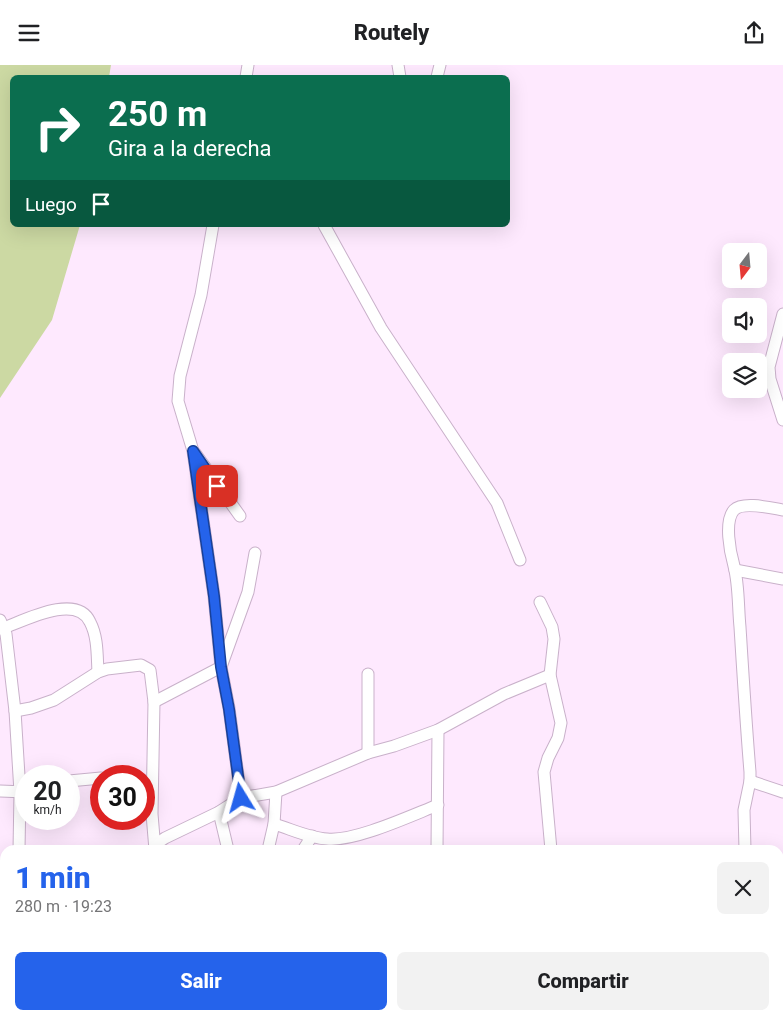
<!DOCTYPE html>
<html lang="es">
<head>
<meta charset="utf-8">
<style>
  :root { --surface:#fff; --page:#f2f2f2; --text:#202124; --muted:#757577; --accent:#2563eb }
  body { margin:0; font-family:Roboto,sans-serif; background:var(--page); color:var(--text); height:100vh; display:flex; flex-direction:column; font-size:19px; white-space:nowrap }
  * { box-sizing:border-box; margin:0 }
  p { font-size:16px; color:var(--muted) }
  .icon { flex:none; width:28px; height:28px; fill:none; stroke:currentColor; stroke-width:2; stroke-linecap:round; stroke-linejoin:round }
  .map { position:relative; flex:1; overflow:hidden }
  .panel { position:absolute; left:0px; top:780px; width:784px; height:175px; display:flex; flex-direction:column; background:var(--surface); border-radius:15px 15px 0 0; box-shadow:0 5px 20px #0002 }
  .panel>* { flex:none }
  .top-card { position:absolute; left:10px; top:10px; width:500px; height:152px; border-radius:8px; box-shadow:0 5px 20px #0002; background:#0b6e4f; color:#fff; overflow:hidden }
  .needle { width:32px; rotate:196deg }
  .tools { position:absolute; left:722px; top:178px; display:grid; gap:10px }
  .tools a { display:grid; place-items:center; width:45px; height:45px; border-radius:8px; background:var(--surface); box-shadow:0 5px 20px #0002; font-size:25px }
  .speed { position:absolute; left:15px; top:700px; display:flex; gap:10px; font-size:25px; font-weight:700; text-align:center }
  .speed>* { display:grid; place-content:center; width:65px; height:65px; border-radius:50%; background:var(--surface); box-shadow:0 5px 20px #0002; line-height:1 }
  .speed small { font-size:12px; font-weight:400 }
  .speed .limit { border:8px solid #d22; background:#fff; color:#111 }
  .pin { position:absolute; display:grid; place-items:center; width:42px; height:42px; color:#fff; margin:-21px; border-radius:10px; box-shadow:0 2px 8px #0006 }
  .me { position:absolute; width:55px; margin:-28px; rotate:352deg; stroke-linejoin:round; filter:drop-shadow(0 0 4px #0008) }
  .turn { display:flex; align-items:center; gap:18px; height:105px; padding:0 15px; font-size:22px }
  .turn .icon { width:65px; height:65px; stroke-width:2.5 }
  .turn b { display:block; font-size:35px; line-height:42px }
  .then { display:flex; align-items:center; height:48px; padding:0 15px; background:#0003; gap:10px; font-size:19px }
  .round { display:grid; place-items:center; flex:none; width:52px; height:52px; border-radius:8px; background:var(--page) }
  .summary { display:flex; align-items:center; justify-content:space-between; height:85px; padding:0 15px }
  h1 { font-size:30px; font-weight:800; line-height:38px; color:var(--accent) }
  .action { display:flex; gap:10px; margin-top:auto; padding:10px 15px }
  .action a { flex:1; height:58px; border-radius:8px; background:var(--accent); color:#fff; font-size:20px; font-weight:800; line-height:58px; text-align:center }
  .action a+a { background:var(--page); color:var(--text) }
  header { display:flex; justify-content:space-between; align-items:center; height:65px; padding:0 15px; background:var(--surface); font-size:22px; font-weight:800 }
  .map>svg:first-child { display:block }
  .green { fill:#ccd9a3 }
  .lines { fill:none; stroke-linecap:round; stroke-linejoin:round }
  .minor-casing { stroke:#c9b1ca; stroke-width:13 }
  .minor { stroke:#fff; stroke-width:11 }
  .route-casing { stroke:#184099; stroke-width:12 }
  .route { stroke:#2563eb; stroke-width:9 }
</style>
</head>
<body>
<header><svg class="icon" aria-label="menu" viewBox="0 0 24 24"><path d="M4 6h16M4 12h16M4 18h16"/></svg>Routely<svg class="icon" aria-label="share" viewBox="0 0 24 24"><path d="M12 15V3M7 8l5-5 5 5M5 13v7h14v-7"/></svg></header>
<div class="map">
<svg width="783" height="955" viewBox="0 0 783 955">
  <rect width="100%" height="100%" fill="#fee9fe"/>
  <!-- green -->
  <polygon class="green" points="0,0 111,0 109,12 12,12 12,160 80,160 52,255 0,333"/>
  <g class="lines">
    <defs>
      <g id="minor">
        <polyline points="398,0 400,12"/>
        <polyline points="246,12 248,0"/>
        <polyline points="437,12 440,0"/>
        <polyline points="213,160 201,230 180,311 178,336 193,386 214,531 221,602 229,643 241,733"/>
        <polyline points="324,160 381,263 497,438 520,495"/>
        <polyline points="783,249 769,302 770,314 783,355"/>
        <polyline points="195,388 240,451"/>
        <polyline points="735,505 783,514"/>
        <polyline points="540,537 552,562 554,574 550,610 561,658 558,673 548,693 544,707 551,785"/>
        <polyline points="0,555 6,569 15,646 20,727 19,785"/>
        <path d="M4 563C25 555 77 528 90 557 98 572 97 591 98 607"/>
        <polyline points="154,637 221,602 248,527 255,488"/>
        <polyline points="15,646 31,643 54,635 98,607 107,604 141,600 150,605 154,637 152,749 155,785"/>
        <polyline points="368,688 368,609"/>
        <polyline points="69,716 101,713"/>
        <polyline points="750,716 783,727"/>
        <polyline points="0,726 26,727"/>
        <polyline points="219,747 228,785"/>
        <path d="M274 759C291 764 309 773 327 774 354 777 410 751 438 740"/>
        <polyline points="153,785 159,777 165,773 219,747 241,733 276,727 368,688 394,681 438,665 504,629 550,610"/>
        <polyline points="268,785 274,759 276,727"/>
        <polyline points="303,785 312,771"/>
        <polyline points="437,785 438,665"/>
        <path d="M745 785 744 745 750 716V707C746 659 743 610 740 562 738 542 739 520 734 501 730 487 724 456 734 445 743 436 771 443 783 445"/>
        <polyline points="0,801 5,801"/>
        <polyline points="779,845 783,844"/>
        <polyline points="0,872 5,873"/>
        <polyline points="0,940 5,941"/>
        <polyline points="24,950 24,955"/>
        <polyline points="539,950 540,955"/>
        <polyline points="161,955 162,950"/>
        <polyline points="251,955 255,950"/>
        <polyline points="436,955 449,950"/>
        <polyline points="501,955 514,950"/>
        <polyline points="725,955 726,950"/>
      </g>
    </defs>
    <!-- minor casing -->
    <use href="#minor" class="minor-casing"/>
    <!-- minor -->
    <use href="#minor" class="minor"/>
  </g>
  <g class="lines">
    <defs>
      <polyline id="route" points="217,421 193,386 214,531 221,602 229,644 241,733"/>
    </defs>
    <!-- route casing -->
    <use href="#route" class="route-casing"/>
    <!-- route -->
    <use href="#route" class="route"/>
  </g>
</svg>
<div class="tools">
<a><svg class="needle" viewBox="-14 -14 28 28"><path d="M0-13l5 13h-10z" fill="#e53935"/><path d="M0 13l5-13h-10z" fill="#757577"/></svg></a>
<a><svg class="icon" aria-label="sound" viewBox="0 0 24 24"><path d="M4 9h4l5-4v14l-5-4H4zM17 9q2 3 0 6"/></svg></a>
<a><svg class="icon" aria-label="layers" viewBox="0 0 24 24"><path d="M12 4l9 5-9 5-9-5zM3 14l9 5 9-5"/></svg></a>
</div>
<div class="speed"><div>20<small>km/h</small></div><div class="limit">30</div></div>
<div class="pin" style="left:217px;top:421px;background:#d93025"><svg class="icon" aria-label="arrive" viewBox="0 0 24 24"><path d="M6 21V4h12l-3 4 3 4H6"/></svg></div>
<svg class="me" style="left:241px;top:733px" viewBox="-20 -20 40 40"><path d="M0-17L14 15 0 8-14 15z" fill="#2563eb" stroke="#fff" stroke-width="4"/></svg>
<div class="top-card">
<div class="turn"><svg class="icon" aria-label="right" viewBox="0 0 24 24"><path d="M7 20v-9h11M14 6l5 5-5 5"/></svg><div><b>250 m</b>Gira a la derecha</div></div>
<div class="then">Luego<svg class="icon" aria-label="arrive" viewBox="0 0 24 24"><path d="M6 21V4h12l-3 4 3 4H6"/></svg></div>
</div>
<section class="panel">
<div class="summary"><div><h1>1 min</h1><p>280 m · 19:23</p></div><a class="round"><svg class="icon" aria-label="close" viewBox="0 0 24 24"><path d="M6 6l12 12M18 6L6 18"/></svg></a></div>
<div class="action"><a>Salir</a><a>Compartir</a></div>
</section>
</div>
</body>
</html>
